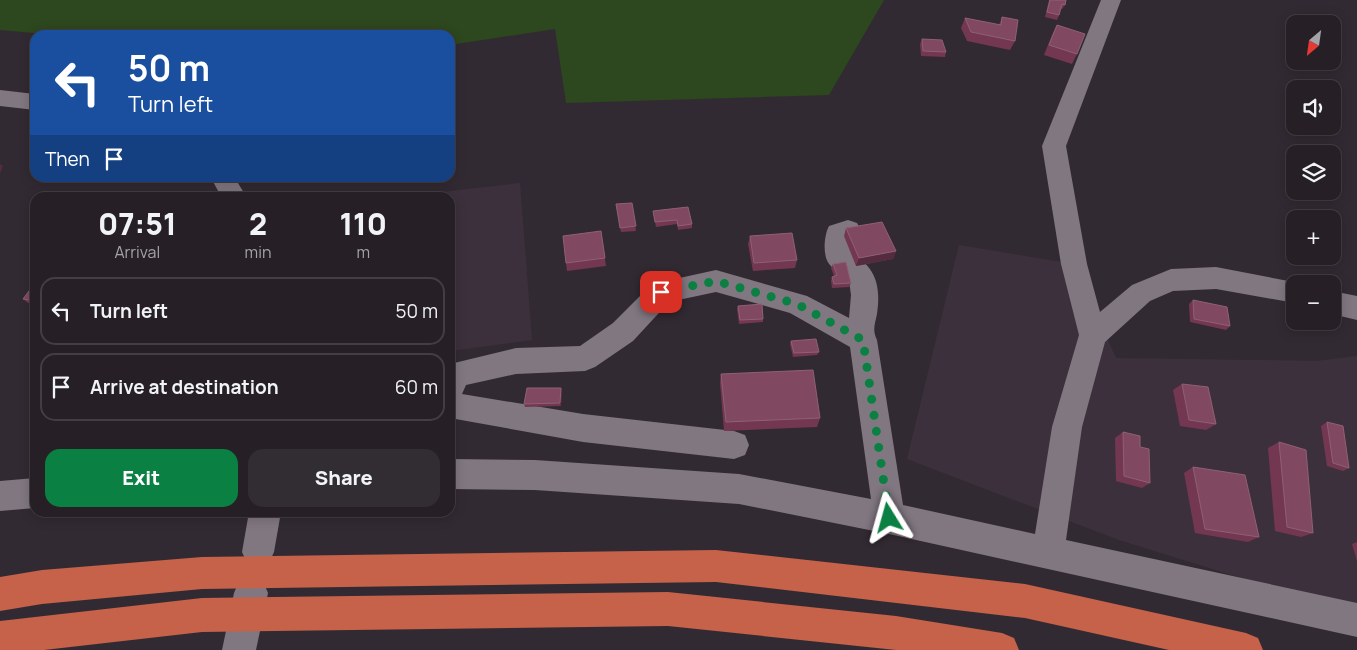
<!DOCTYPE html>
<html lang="en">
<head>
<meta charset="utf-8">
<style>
  :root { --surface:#262026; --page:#322d32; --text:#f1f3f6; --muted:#a4a3a7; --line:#423e43; --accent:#0b8043 }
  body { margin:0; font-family:Manrope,sans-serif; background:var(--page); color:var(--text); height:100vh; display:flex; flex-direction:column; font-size:19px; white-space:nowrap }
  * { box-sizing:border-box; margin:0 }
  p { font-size:16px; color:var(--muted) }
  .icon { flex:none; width:28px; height:28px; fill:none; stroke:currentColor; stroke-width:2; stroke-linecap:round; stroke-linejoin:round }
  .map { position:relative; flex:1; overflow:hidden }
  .details { position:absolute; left:30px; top:192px; width:425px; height:325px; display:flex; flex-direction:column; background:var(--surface); border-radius:15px; box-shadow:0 2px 12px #0003,0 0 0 1px var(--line) }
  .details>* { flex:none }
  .hud { position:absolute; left:30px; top:30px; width:425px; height:152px; border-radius:15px; box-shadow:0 2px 12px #0003,0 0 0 1px var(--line); background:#1a4fa0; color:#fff; overflow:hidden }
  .needle { width:32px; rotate:209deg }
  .controls { position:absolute; left:1286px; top:15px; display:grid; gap:10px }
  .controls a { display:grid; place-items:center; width:55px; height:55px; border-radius:10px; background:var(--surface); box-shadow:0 2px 12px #0003,0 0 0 1px var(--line); font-size:25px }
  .pin { position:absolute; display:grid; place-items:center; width:42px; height:42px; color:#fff; margin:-21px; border-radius:10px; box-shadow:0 2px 8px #0006 }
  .me { position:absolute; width:55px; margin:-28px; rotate:352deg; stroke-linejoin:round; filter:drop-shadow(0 0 4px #0008) }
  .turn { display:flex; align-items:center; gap:18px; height:105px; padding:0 15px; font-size:22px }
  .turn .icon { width:65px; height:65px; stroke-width:2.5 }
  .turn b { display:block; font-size:35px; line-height:42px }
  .then { display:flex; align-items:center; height:48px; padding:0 15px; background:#0003; gap:10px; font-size:19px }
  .eta { display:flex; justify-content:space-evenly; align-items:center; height:85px; text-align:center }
  .eta b { font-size:30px; font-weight:800; line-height:35px }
  .primary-button { display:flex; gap:10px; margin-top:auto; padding:10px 15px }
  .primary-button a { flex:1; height:58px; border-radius:15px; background:var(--accent); color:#fff; font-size:20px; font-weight:800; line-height:58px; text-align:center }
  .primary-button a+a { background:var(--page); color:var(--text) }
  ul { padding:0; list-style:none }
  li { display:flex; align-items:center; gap:15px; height:68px; margin:0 10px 8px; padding:0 5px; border:2px solid var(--line); border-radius:15px }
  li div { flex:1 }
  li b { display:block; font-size:19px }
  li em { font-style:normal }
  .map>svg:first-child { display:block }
  .built { fill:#3d303d }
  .green { fill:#2d471e }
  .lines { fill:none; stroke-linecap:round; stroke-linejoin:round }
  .minor { fill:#817781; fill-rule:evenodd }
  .highway { fill:#c66249; fill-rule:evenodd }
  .wall { fill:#743752 }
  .shaded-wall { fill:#552b3f }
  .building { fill:#804961; stroke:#8f6075 }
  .route { stroke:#0b8043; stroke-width:9; stroke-dasharray:0 16.2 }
</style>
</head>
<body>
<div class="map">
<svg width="1357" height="650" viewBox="0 0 1357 650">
  <rect width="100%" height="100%" fill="#322a32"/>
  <!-- built -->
  <g class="built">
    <polygon points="520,183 532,340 450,351 450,198 398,197"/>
    <polygon points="959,245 1074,264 1116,358 1317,361 1357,356 1357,614 1119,540 907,459"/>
  </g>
  <!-- green -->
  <polygon class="green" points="0,0 884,0 829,95 566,103 555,29 450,45 450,35 56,35 0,30"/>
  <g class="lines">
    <!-- minor -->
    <g class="minor">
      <path d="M1101 0H1121L1066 146 1087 264 1100 312 1132 285 1171 269 1216 267 1304 284H1295V303L1216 289 1173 291 1150 301 1105 342 1082 427 1066 540 1357 603V637L889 534 739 504 535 490 450 489V459L535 460 739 474 871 499 850 347 790 313 716 292 669 302 633 341 595 367 585 371 516 374 466 385 462 394 583 414 734 431 745 435 749 445 745 455 734 459 583 442 450 418V364L516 348 580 346 613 323 652 284 716 270 807 296 849 318 851 295 849 281C844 275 835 271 830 265 822 257 824 235 829 226L848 220 857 223 861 230 857 237 851 239 852 253C876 268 881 286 877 314 875 324 872 330 877 340L903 505 1035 534 1052 427 1079 335 1061 264 1042 146Z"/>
      <polygon points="0,90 35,94 35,110 0,106"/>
      <polygon points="211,178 235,178 247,198 222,198"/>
      <polygon points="1332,291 1357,296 1357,320 1332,314"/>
      <polygon points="35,478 35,508 0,511 0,481"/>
      <polygon points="249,512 281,512 274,552 269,563 258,568 247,563 242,552"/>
      <polygon points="251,576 263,581 268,593 256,650 222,650 234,593 239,581"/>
    </g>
    <!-- highway -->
    <g class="highway">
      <polygon points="716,550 1025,584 1246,633 1258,638 1263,650 1169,650 1025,618 716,582 202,589 42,604 0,611 0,577 42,570 202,557"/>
      <polygon points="668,592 896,616 1002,633 1014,638 1019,650 896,650 668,626 202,632 44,650 0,650 0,621 202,598"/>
    </g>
  </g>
  <!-- wall -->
  <g class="wall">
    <polygon points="1049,0 1066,0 1065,5 1062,9 1060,9 1059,15 1057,20 1045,17"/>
    <polygon points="1002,17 1015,41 1010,50 967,41 961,28 965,18 999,25"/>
    <polygon points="1057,25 1077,54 1072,64 1044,55 1052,35"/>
    <polygon points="922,39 946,52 945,57 921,56 920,44"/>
    <polygon points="632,203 636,231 621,232 616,204"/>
    <polygon points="653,211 692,224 692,228 678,230 677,224 656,227"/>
    <polygon points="846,228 896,251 893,259 856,266 844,236"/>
    <polygon points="601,231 606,266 567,271 566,263"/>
    <polygon points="750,236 797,260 795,268 753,271 748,244"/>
    <polygon points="833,264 851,283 849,287 832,288 831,281 832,277 834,276 831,268"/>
    <polygon points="35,286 35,304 28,303 23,299"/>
    <polygon points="1193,300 1230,326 1226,330 1190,322 1189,304"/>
    <polygon points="738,306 763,319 763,322 739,324 737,309"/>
    <polygon points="791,341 819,352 817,355 793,357 790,344"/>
    <polygon points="721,374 820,418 817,427 724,431 720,383"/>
    <polygon points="1182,384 1216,424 1206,430 1180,426 1173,390"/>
    <polygon points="561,388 562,391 561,406 525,407 524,404"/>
    <polygon points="1327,422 1349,468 1343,471 1327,466 1321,426"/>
    <polygon points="1123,432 1140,447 1150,483 1142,488 1116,481 1115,438"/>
    <polygon points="1279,442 1313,533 1301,537 1275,531 1268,448"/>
    <polygon points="1193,467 1259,537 1248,542 1195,533 1184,473"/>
    <polygon points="1357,542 1357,561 1352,544"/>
  </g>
  <!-- shaded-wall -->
  <g class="shaded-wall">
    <polygon points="0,164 3,166 0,173"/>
    <polygon points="896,251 893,259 856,266 859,258"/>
    <polygon points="561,388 562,391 561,406 560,403"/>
  </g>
  <!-- building -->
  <g class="building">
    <polygon points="1050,0 1066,0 1065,5 1062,4 1059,15 1047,12"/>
    <polygon points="1002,17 1018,20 1015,41 971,32 965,18 1001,25"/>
    <polygon points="1057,25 1085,34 1077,54 1049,45"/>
    <polygon points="922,39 942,40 946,52 923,51"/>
    <polygon points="632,203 636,226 620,228 616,204"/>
    <polygon points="688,207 692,224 678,226 677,220 655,222 653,211"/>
    <polygon points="882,222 896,251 859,258 846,228"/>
    <polygon points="601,231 605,258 566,263 563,236"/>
    <polygon points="792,233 797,260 754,263 750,236"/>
    <polygon points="846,262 851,283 834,284 832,277 837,275 833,264"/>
    <polygon points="35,286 35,301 23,299 32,287"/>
    <polygon points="1193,300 1227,307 1230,326 1194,319"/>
    <polygon points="762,304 763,319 740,320 738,306"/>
    <polygon points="816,339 819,352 794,353 791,341"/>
    <polygon points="813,370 820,418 726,422 721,374"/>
    <polygon points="1182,384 1208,387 1216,424 1189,420"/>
    <polygon points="527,388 561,388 560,403 524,404"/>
    <polygon points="1327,422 1343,426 1349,468 1333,463"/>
    <polygon points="1123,432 1140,436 1140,447 1149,449 1150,483 1124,476"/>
    <polygon points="1279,442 1306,450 1313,533 1287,527"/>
    <polygon points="1193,467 1245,475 1259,537 1205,529"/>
  </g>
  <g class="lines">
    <!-- route -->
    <polyline class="route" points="661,292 716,281 797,304 863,340 889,518"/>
  </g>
</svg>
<div class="controls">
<a><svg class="needle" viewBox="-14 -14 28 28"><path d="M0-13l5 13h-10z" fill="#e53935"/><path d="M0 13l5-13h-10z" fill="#a4a3a7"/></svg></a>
<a><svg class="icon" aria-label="sound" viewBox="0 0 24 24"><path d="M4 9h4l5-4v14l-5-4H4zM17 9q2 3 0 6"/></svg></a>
<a><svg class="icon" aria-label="layers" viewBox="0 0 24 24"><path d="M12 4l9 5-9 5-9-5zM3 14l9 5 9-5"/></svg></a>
<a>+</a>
<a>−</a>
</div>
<div class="pin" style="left:661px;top:292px;background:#d93025"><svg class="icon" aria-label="arrive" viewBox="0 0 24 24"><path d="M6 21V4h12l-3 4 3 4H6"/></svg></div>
<svg class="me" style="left:889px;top:518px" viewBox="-20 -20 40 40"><path d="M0-17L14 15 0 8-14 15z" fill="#0b8043" stroke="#fff" stroke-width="4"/></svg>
<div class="hud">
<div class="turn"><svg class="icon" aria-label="left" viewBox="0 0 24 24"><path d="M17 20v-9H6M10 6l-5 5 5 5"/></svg><div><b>50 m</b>Turn left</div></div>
<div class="then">Then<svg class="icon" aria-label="arrive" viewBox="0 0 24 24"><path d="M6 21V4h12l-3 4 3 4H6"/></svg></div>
</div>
<section class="details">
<div class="eta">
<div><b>07:51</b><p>Arrival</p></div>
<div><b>2</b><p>min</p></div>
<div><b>110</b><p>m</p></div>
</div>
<ul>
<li><svg class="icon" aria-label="left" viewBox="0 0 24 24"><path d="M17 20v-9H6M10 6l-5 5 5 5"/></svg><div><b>Turn left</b></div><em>50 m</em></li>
<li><svg class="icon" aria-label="arrive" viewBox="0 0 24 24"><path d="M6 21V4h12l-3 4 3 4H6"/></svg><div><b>Arrive at destination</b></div><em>60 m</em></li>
</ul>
<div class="primary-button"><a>Exit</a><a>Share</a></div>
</section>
</div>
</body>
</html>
